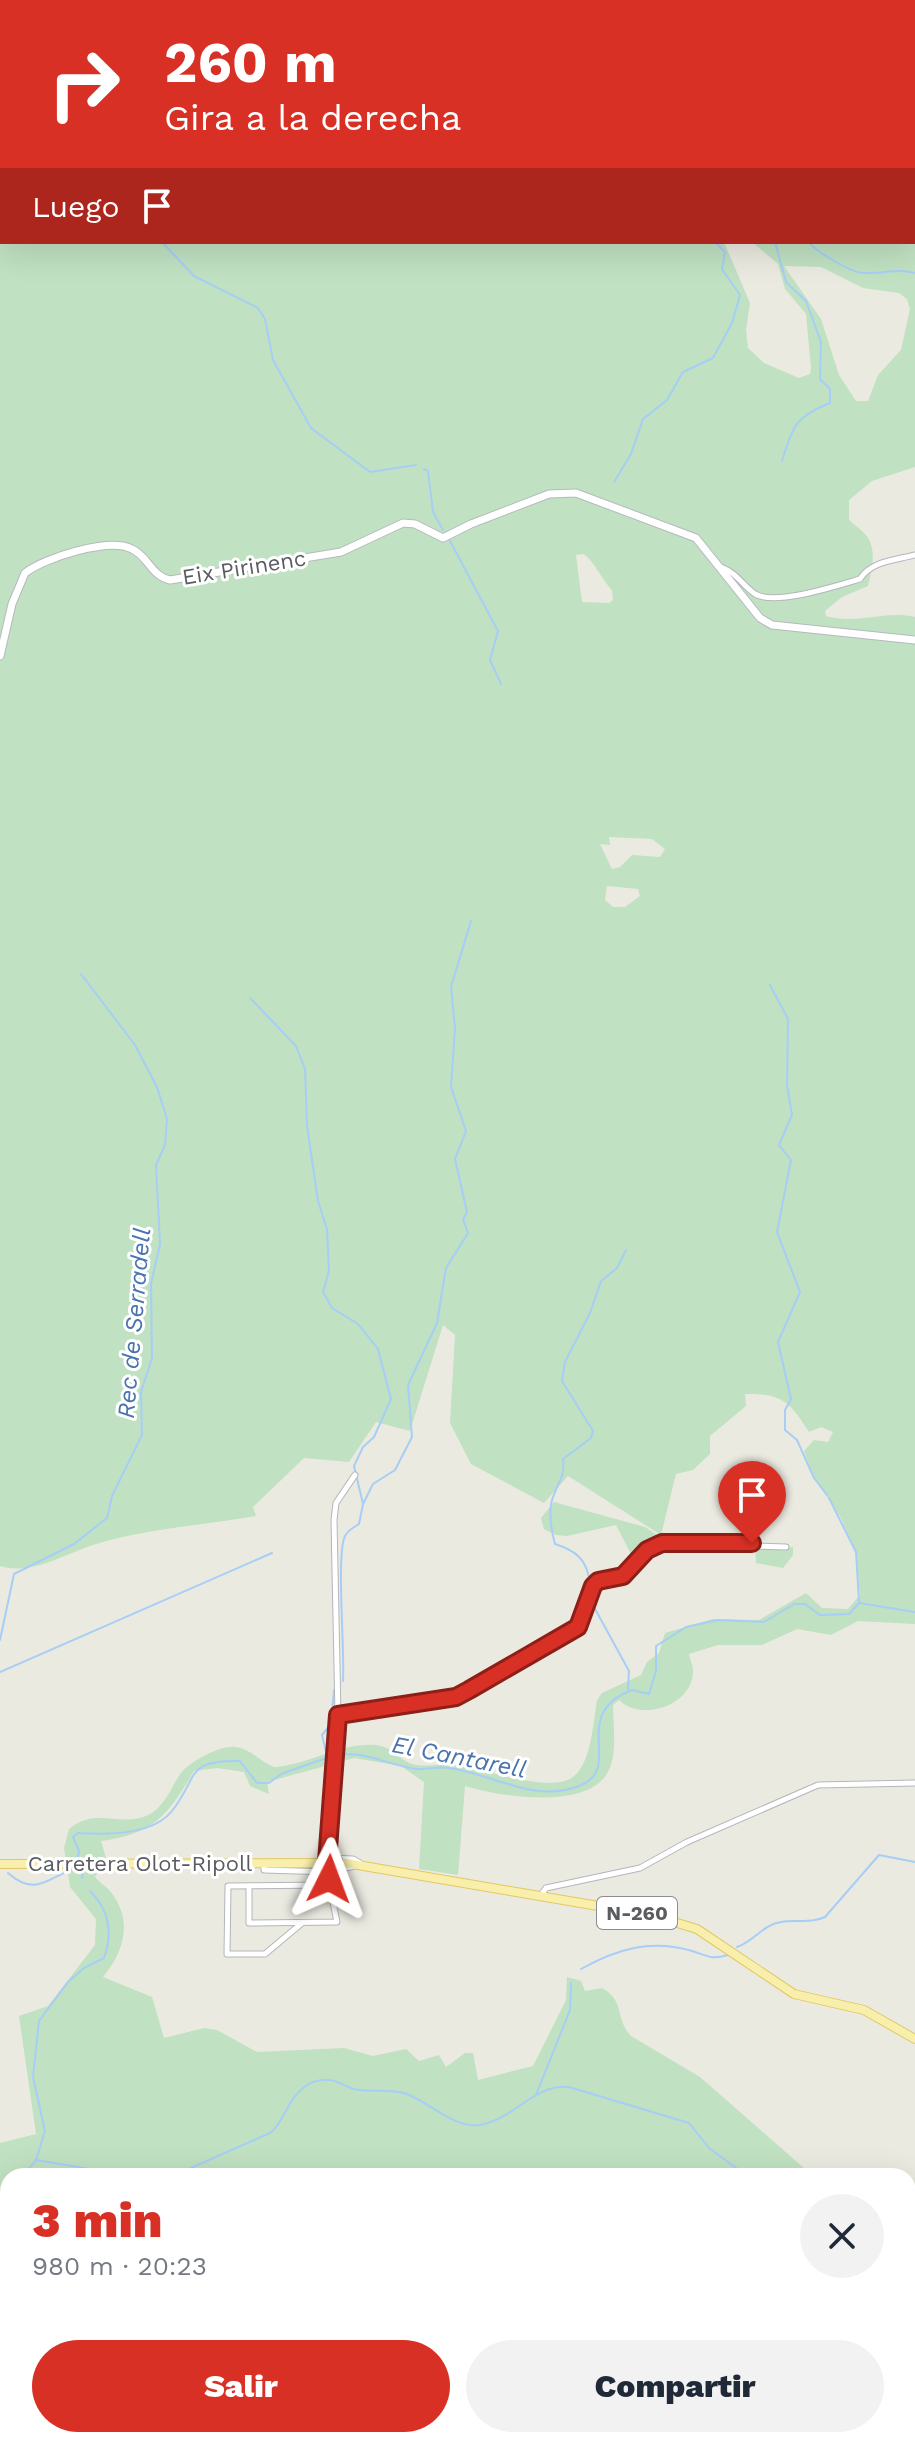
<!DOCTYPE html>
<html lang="es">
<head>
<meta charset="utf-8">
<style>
  :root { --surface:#fff; --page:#f2f2f3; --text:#1f2937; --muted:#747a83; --accent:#d93025 }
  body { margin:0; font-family:"Work Sans",sans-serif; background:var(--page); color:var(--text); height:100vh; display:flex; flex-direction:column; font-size:30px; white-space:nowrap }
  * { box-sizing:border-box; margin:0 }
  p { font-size:26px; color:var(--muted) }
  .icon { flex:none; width:44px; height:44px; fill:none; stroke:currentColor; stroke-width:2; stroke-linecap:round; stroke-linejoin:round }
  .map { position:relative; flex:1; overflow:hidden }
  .panel { position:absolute; left:0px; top:2168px; width:916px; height:280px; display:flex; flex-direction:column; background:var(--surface); border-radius:24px 24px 0 0; box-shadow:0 8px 32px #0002 }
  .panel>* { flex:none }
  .banner { position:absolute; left:0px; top:0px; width:916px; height:244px; box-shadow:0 8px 32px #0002; background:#d93025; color:#fff; overflow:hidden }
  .pin { position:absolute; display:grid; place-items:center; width:68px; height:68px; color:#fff; margin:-82px -34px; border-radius:50% 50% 50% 0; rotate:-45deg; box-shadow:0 0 8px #0007 }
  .pin .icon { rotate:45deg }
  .me { position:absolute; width:88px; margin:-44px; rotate:3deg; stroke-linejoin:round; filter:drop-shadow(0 0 6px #0008) }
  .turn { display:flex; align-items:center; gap:28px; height:168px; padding:0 32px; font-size:36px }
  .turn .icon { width:104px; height:104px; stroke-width:2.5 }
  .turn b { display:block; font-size:56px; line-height:68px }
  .then { display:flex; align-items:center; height:76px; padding:0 32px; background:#0003; gap:16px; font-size:30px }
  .round { display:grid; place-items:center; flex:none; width:84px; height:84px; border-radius:42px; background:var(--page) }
  .headline { display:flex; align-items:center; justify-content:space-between; height:136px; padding:0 32px }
  h1 { font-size:48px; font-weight:800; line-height:60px; color:var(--accent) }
  .cta { display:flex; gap:16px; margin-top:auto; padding:16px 32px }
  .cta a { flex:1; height:92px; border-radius:48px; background:var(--accent); color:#fff; font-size:32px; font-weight:800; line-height:92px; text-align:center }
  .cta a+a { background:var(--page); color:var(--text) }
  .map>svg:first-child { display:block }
  .green { fill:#c0e1c2; fill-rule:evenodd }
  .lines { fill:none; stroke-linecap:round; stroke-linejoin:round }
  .stream { stroke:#a6cef6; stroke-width:2 }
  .minor-casing { stroke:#b4b6bb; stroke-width:7 }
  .tertiary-casing { stroke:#b4b6bb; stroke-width:8 }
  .secondary-casing { stroke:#b7b9bf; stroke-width:9 }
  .primary-casing { stroke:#e3c762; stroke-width:10 }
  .minor { stroke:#fff; stroke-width:5 }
  .tertiary { stroke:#fff; stroke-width:6 }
  .secondary { stroke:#fff; stroke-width:7 }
  .primary { stroke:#f7efab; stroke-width:8 }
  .route-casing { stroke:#8d1f18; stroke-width:20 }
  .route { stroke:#d93025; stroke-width:14 }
  .labels { text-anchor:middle; stroke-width:6; stroke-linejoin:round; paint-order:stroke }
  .shield { fill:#fff; stroke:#8c8d90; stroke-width:2 }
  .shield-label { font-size:20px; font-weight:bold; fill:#5a5c61 }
  .street-label { font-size:22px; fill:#5a5c61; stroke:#fff }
  .water-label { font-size:24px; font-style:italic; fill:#4974af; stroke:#fff }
</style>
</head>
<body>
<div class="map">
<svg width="915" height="2448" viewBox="0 0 915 2448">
  <rect width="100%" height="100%" fill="#ebeae1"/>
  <!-- green -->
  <g class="green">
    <path d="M0 0 669 2H2V242H724L750 303 746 330 748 348 764 363 799 378 810 374 811 368 806 314 785 289 778 264 752 242H914L915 186V467L872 481 849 500V519C853 525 859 527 864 533 878 546 872 570 868 586L842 597 825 611 826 616C857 625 886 610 915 617V1624L858 1621 831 1635 797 1629 762 1645H718L689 1654C690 1660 694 1667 693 1672 692 1706 641 1722 619 1700L613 1705C613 1727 619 1760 604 1778 578 1809 497 1796 465 1786L458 1875 419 1869 424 1782 401 1766 354 1758 267 1782 269 1794 250 1786 244 1772 217 1768 194 1771C168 1815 154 1834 101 1841L106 1858 95 1877C101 1884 109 1888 113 1895 133 1923 123 1953 103 1977L152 1997 164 2038 204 2028 217 2030 257 2052 344 2048 373 2056 406 2049 419 2061 439 2055 446 2067 465 2053H473L478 2080 533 2066 566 2000 567 1977 581 1981 585 1991 602 1988C626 2002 614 2017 631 2036L700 2077 813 2176H8V2440H725L757 2448H0V2143L36 2134 19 2016 48 2006 95 1945 96 1919 70 1887 64 1848 69 1829C96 1807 117 1827 146 1816 164 1809 171 1787 181 1773 190 1761 222 1744 236 1747 253 1750 260 1762 274 1767 309 1765 340 1742 375 1745 392 1746 398 1759 412 1764 426 1768 441 1763 455 1765 483 1768 545 1792 570 1779 592 1767 593 1721 597 1700L602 1693 641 1675 647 1662 659 1653 665 1633 713 1619 759 1620 806 1593 822 1608 848 1609 860 1595 856 1552 840 1516 814 1478 804 1451 814 1440 828 1442 833 1432 821 1427 809 1432C790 1402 782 1393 745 1394L746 1406 710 1436V1454L693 1470 676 1474 661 1535 568 1476 544 1503 471 1464 450 1423 455 1335 443 1325 410 1431 376 1422 349 1462 304 1458 253 1507 256 1516C204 1525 146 1529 96 1544 66 1553 32 1576 0 1566ZM784 266 821 267 863 288 899 293 907 299 910 309 901 350 878 375 868 401H856L839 375 821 319ZM583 554C593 559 602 580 612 590L613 600 609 603 582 602 576 555ZM609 837 652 839 665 849 660 857 632 855 620 867 612 869 600 844 610 845ZM607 886 638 889 640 896 625 907H613L605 900Z"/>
    <polygon points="554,1502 645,1527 660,1537 659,1541 633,1558 616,1525 567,1536 556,1535 544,1529 541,1518"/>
    <polygon points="755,1545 778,1550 793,1547 793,1555 783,1568 756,1563"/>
  </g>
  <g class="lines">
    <!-- stream -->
    <g class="stream">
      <polyline points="711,0 711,2"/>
      <polyline points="615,2 616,0"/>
      <polyline points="0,183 2,184"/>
      <polyline points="162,242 194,276 258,308 265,319 273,360 311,428 370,472 416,465"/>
      <path d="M775 242 786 282 806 301 821 342 820 379 830 389V403C795 417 793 426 782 461"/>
      <path d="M809 242C816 252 852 273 864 273 883 274 896 268 915 273"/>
      <polyline points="424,469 428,471 433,512 443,530"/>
      <polyline points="614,482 631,454 643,419 667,400 683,372 713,358 732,323 740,295 722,269 725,252 715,242"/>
      <polyline points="450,541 498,631 490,660 501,684"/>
      <polyline points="770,985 788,1019 787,1085 792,1115 779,1145 791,1160 777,1232 800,1292 778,1342 791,1399 785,1410 785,1430 797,1440 814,1478 827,1495"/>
      <path d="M250 998 296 1046 305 1069 307 1126 318 1201 327 1229 329 1271 323 1292 332 1308 358 1324 378 1349 391 1399 374 1437 363 1447 354 1466 363 1504 359 1524C354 1527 348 1530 345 1536 336 1555 345 1651 343 1681"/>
      <polyline points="829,1498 856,1552 859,1601"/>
      <polyline points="363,1504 373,1484 395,1470 412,1437 408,1385 437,1323 446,1268 468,1233 463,1220 467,1212 455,1159 466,1131 451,1087 455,1028 451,987 471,921"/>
      <path d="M590 1583C587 1560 577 1551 555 1544 551 1530 548 1510 553 1497 559 1481 565 1476 563 1459L591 1438 593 1431 562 1381 565 1362 590 1313 601 1281 617 1268 626 1250"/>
      <polyline points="593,1596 594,1607 629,1671 628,1689"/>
      <polyline points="0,1640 14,1574 74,1544 107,1518 112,1496 142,1435 141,1392 152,1358 151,1284 160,1244 156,1165 165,1145 167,1119 157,1087 135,1045 81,974"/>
      <polyline points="0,1672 272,1553"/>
      <path d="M339 1755C368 1751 390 1766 417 1769 427 1770 437 1766 448 1768 491 1773 534 1804 579 1786 626 1768 567 1715 632 1690L649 1694 656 1671V1646L686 1627 718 1620 764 1622 794 1604H805L820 1615 849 1614 859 1603 915 1612"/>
      <polyline points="327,1756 322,1735 331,1724 334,1690"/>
      <path d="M78 1857 79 1851 73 1837 78 1833C106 1835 153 1835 172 1811 199 1777 184 1760 240 1761L257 1783H269L281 1774 329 1757"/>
      <path d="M8 1873C36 1898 48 1877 76 1868L83 1873 82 1878"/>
      <path d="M737 1947C753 1942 764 1924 781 1922 797 1919 810 1924 825 1917L879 1855 915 1862"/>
      <path d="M581 1969C617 1949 650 1939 692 1951 708 1956 711 1960 728 1955"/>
      <polyline points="536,2095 570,2010 571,1983"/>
      <path d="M36 2160 45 2131 33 2077 39 2021 68 1982 84 1968 104 1958C113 1933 109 1910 90 1891"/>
      <polyline points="23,2176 36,2160 84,2168 107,2176"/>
      <path d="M173 2176 270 2133C285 2122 286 2099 307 2085 313 2081 323 2079 330 2080 340 2081 348 2089 359 2090 375 2092 392 2089 407 2094 431 2103 452 2128 480 2125 513 2120 535 2083 569 2087L689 2123 709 2148 747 2176"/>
      <polyline points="0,2205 8,2200"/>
      <polyline points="908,2310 915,2316"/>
    </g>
    <defs>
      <g id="minor">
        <path d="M721 567C737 573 742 585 755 594 775 606 836 586 860 579 871 561 896 560 915 555"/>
        <polyline points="338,1715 456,1697 469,1690 578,1627 593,1586 598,1581 623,1576 647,1550 662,1543 786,1547"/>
        <polyline points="328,1858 353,1859 360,1863"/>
        <polyline points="327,1862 338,1715 334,1520 336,1503 355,1475"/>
        <polyline points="264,1863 264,1870 329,1872 354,1866"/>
        <polyline points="249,1886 249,1923 337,1922 325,1862"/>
        <polyline points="541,1895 546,1888 640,1868 687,1842 818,1785 915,1783"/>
        <polyline points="302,1923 265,1954 227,1954 228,1886 330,1885"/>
      </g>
      <g id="tertiary">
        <polyline points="8,0 12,2"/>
        <polyline points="592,2 593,0"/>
        <polyline points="914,165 915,165"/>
      </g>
      <path id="secondary" d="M0 656 12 604 25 573C44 558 109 537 132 549 148 556 151 576 170 580L341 552 403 523 415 524 443 538 471 524 549 494 576 493 696 538 760 618 772 625 915 640"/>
      <polyline id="primary" points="0,1864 346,1863 651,1915 697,1929 794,1994 864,2010 915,2039"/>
    </defs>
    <!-- minor casing -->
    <use href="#minor" class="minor-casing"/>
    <!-- tertiary casing -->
    <use href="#tertiary" class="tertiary-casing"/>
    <!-- secondary casing -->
    <use href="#secondary" class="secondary-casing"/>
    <!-- primary casing -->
    <use href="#primary" class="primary-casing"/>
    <!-- minor -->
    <use href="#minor" class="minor"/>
    <!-- tertiary -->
    <use href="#tertiary" class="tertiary"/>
    <!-- secondary -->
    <use href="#secondary" class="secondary"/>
    <!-- primary -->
    <use href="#primary" class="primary"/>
  </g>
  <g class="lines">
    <defs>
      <polyline id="route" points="329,1879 333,1862 327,1862 338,1715 456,1697 469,1690 578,1627 593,1586 598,1581 623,1576 647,1550 662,1543 752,1543"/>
    </defs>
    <!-- route casing -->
    <use href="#route" class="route-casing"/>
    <!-- route -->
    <use href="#route" class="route"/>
  </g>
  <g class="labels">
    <!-- shield labels -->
    <rect class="shield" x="597" y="1897" width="80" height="32" rx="6"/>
    <g class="shield-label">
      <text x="637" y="1920">N-260</text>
    </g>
    <!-- street labels -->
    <g class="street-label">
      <text transform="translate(244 567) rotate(-9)" y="8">Eix Pirinenc</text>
      <text x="140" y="1871">Carretera Olot-Ripoll</text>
    </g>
    <!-- water labels -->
    <g class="water-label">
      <text transform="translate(134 1323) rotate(-85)" y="8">Rec de Serradell</text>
      <text transform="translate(459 1757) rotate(11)" y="8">El Cantarell</text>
    </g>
  </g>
</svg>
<div class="pin" style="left:752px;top:1543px;background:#d93025"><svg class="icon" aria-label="arrive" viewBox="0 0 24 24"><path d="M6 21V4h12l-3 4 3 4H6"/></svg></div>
<svg class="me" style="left:329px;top:1879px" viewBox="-20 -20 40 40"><path d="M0-17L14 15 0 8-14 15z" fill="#d93025" stroke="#fff" stroke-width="4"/></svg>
<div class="banner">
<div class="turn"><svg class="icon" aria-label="right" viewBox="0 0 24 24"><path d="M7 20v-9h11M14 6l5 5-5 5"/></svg><div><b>260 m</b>Gira a la derecha</div></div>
<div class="then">Luego<svg class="icon" aria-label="arrive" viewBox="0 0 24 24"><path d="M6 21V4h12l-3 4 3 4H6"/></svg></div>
</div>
<section class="panel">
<div class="headline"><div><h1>3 min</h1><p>980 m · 20:23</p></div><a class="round"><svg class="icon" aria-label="close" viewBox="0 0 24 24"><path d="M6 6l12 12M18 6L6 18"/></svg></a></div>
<div class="cta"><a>Salir</a><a>Compartir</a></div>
</section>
</div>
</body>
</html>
